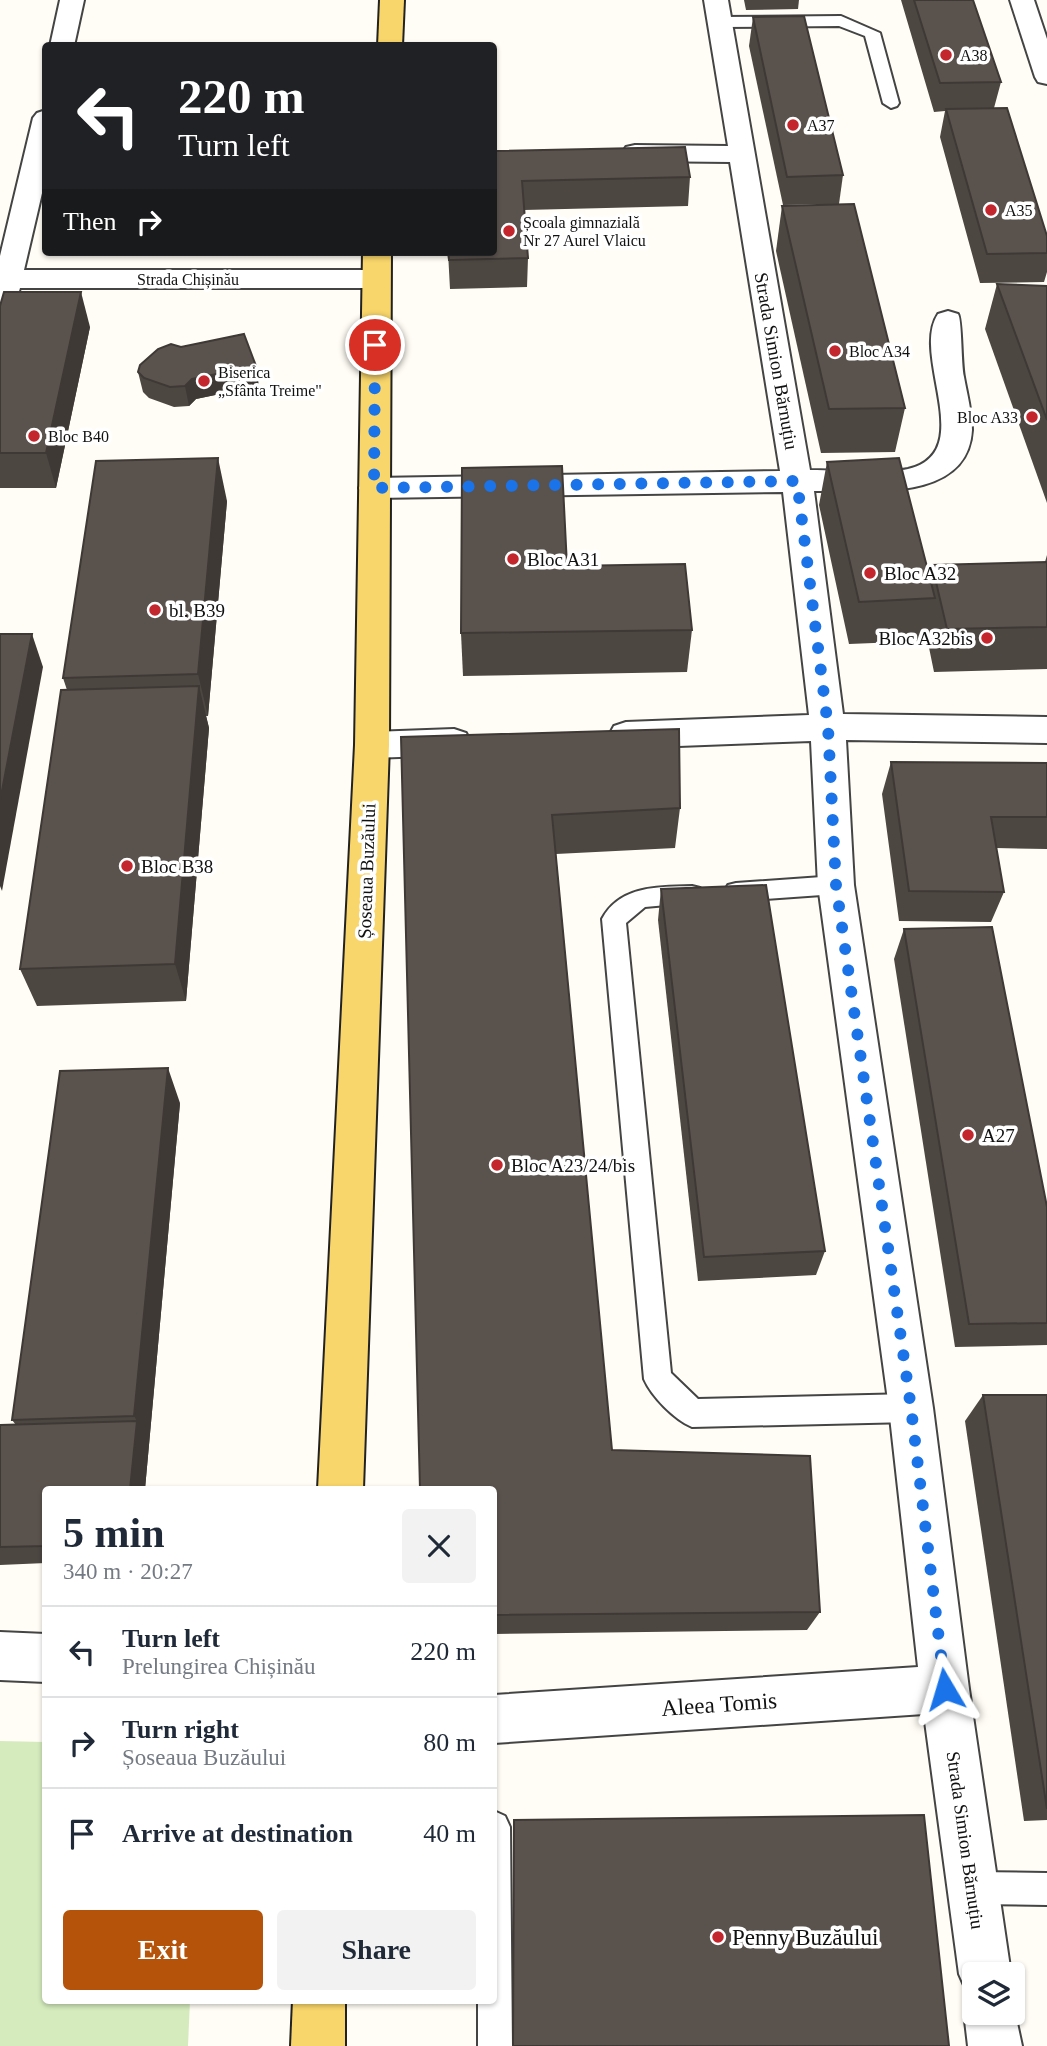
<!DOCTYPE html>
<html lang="en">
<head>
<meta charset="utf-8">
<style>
  :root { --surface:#fff; --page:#f2f2f3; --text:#1f2937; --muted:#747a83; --line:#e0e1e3; --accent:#b45309 }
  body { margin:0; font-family:"Times New Roman",serif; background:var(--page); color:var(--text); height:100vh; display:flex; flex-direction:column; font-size:26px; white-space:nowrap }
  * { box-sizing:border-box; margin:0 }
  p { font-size:23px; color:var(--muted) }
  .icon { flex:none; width:38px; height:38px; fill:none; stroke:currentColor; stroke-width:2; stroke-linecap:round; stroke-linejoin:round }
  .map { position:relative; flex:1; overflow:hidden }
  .drawer { position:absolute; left:42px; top:1486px; width:455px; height:518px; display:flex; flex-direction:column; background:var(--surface); border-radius:7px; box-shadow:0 2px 5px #0004 }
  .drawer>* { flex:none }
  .hud { position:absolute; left:42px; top:42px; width:455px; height:214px; border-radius:7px; box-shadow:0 2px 5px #0004; background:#202124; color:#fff; overflow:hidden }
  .controls { position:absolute; left:962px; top:1962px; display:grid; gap:14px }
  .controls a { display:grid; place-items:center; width:63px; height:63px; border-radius:7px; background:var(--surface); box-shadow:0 2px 5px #0004; font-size:35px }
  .pin { position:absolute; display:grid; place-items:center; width:60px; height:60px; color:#fff; margin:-30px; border:4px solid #fff; border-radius:50%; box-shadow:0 2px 7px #0007 }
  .me { position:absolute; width:77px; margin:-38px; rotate:353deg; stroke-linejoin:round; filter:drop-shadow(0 0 5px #0008) }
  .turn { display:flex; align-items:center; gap:24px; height:147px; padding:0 21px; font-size:32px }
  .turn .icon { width:91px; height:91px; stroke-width:2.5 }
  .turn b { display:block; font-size:49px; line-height:60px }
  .then { display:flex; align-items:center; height:66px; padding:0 21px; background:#0003; gap:14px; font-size:26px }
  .round { display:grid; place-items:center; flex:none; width:74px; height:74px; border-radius:7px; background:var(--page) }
  .head { display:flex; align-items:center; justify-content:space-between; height:119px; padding:0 21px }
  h1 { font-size:42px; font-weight:800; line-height:52px }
  .action { display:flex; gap:14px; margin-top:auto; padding:14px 21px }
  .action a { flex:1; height:80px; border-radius:7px; background:var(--accent); color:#fff; font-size:28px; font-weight:800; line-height:80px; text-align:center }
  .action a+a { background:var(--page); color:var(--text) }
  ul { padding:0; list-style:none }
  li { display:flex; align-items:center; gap:21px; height:91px; padding:0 21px; border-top:2px solid var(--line) }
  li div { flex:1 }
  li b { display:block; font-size:26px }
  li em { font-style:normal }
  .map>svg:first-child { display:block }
  .green { fill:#d5ebbd }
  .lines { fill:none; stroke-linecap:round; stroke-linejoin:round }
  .lane-casing { stroke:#444; stroke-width:4 }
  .street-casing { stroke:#444; stroke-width:4 }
  .primary-casing { stroke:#222; stroke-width:4 }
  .lane { fill:#fff; fill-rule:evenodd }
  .street { fill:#fff; fill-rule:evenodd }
  .primary { fill:#f9d66b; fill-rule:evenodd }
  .wall { fill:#4d4742 }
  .shaded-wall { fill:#3f3936 }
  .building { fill:#5a524d; stroke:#3f3936; stroke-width:2 }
  .route { stroke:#1a73e8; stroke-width:12; stroke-dasharray:0 21.6 }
  .poi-dot { fill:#c4262e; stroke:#fff; stroke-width:2.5 }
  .labels { text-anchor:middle; stroke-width:7; stroke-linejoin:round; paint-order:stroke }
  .far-poi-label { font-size:16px; fill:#111; stroke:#fff; text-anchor:start }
  .far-street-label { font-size:16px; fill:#111; stroke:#fff }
  .street-label { font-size:19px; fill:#111; stroke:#fff }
  .poi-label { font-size:19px; fill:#111; stroke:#fff; text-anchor:start }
  .near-street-label { font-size:23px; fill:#111; stroke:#fff }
  .near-poi-label { font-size:23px; fill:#111; stroke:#fff; text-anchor:start }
</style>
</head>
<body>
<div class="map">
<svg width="1047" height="2046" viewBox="0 0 1047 2046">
  <rect width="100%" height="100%" fill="#fffdf5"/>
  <!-- green -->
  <polygon class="green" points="0,1741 45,1742 46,2000 190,2000 188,2046 0,2046"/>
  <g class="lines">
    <defs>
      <g id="lane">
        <polygon points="841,16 880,33 899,103 897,106 891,108 883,103 865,36 839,26 720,27 712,22 720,17"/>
        <polygon points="836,876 844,878 848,885 844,892 836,894 736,901 728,899 724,892 728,885 736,883"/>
        <path d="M692 886 700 888 704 895 700 902 645 907 626 923 671 1373 698 1399 911 1394 921 1398 925 1408 921 1418 911 1422 692 1427C674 1419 652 1397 644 1379L602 919C620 885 659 887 692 886Z"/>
        <polygon points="494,1811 505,1816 510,1827 512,2046 478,2046 478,2000 494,2000"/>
        <polygon points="973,1872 1047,1873 1047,1905 973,1904 962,1899 957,1888 962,1877"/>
      </g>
      <g id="street">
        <polygon points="60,0 84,0 74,46 50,46"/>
        <path d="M704 0H728L810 470C837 470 884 474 908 469 979 452 910 356 938 314L948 311 958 314C962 319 961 363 964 377 967 394 972 412 972 430 968 504 864 490 814 491L843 714 1047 717V743L846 740 854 885 933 1408 969 1689 1011 1974H975V2012H1013V2004L1022 2046H968L964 2012 971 1994 967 1992 959 1974 924 1714 494 1743V1695L918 1667 889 1408 818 885 811 741 626 748 614 744 609 735 614 726 626 722 809 715 783 492 374 498 363 495 359 488 363 481 374 478 780 471 730 162 635 161 626 159 622 153 626 147 635 145 728 146Z"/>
        <polygon points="1010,0 1034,0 1047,39 1047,84 1038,82 1035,77"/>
        <polygon points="46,110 46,176 24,270 375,270 385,273 389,279 385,285 375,288 20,288 10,320 0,323 0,256 33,118 37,113"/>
        <polygon points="454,729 466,733 471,742 466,751 454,755 372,758 360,754 355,745 360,736 372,732"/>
        <polygon points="0,1632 46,1634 46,1682 0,1680"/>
      </g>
      <g id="primary">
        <polygon points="380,0 404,0 402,46 378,46"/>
        <polygon points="363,252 391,252 389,745 363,1489 318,1489 355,745"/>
        <polygon points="293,2000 345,2000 345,2046 291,2046"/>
      </g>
    </defs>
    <!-- lane casing -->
    <use href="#lane" class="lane-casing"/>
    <!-- street casing -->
    <use href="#street" class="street-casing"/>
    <!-- primary casing -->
    <use href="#primary" class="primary-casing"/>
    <!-- lane -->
    <use href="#lane" class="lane"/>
    <!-- street -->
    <use href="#street" class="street"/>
    <!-- primary -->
    <use href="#primary" class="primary"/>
  </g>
  <!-- wall -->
  <g class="wall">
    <polygon points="744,0 799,0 798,9 746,10"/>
    <polygon points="901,0 973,0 1001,82 994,108 1047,236 1047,272 1044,282 980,283 940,137 945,111 934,112"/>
    <polygon points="753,17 843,175 839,204 783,205 749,46"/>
    <polygon points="494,151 690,177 688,206 524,210 528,258 527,287 450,289 448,252"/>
    <polygon points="782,206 905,408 895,452 821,453 776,251"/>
    <polygon points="997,284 1047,286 1047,503 985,329"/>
    <polygon points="0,306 90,327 56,488 0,488"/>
    <polygon points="138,372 259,386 196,399 189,406 174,407 149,398 143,392"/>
    <polygon points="827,462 929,574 932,565 1045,562 1047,555 1047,669 934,672 926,633 923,641 849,644 819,505"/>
    <polygon points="227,501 208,716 206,716 209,728 186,1001 37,1006 20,969 67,690 63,678"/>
    <polygon points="567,566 692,630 687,672 463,676 461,633"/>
    <polygon points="401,737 680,808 675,848 556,854 612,1450 820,1612 807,1630 494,1634 494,1489"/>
    <polygon points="891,762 1047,763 1047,849 996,848 1004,892 991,922 899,921 882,794"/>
    <polygon points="661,889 825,1251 816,1275 698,1281 658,920"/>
    <polygon points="904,929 1047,1207 1047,1345 955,1347 894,959"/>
    <polygon points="180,1103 145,1489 46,1489 46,1563 0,1565 0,1425 16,1425 12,1420"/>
    <polygon points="983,1395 1047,1395 1047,1820 1024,1821 965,1421"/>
  </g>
  <!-- shaded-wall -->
  <g class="shaded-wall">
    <polygon points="81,292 90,327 56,488 46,453"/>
    <polygon points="256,366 259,386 196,399 189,406 185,386 192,379"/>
    <polygon points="218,458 227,501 208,716 198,674"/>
    <polygon points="32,634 43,667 2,891 0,886 0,801"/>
    <polygon points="199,686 209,728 186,1001 175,964"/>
    <polygon points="168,1068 180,1103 145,1489 130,1489 137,1421 134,1416"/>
  </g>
  <!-- building -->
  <g class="building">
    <polygon points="914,0 973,0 1001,82 940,83"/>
    <polygon points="804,16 843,175 787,177 753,17"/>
    <polygon points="1007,108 1047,236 1047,253 987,254 946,109"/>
    <polygon points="685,147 690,177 522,181 528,258 449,260 448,252 494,252 494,151"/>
    <polygon points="854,204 905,408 829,409 782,206"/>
    <polygon points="997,284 1047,286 1047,420"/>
    <polygon points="4,292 81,292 46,453 0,453 0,306"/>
    <polygon points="244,334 256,366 192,379 185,386 170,387 144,378 138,372 140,365 158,349 171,344 181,347"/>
    <polygon points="218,458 198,674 63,678 96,461"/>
    <polygon points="899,458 935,598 859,602 827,462"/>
    <polygon points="562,466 567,566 685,564 692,630 461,633 462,468"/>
    <polygon points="1047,562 1047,627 947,629 932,565"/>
    <polygon points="0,634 32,634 0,801"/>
    <polygon points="199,686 175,964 20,969 61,690"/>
    <polygon points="679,729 680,808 552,815 612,1450 810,1456 820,1612 494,1615 494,1489 420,1489 401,737"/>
    <polygon points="891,762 1047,763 1047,817 991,817 1004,892 909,891"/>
    <polygon points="766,885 825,1251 704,1257 661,889"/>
    <polygon points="992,927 1047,1207 1047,1323 969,1324 904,929"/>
    <polygon points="168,1068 134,1416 12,1420 60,1071"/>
    <polygon points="983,1395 1047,1395 1047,1809"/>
    <polygon points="137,1421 130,1489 46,1489 46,1546 0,1547 0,1425"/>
    <polygon points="924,1815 949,2046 513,2046 514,1820"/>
  </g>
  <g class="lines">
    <!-- route -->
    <polyline class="route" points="375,345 374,488 797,481 828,727 836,885 911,1408 945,1689"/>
  </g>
  <!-- markers -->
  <g class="poi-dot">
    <circle cx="946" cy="55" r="7"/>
    <circle cx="793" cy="125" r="7"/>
    <circle cx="991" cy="210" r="7"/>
    <circle cx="509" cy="231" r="7"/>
    <circle cx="835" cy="351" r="7"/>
    <circle cx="204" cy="381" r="7"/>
    <circle cx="1032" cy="417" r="7"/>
    <circle cx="34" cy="436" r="7"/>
    <circle cx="513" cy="559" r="7"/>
    <circle cx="870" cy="573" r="7"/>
    <circle cx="155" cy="610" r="7"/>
    <circle cx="987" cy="638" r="7"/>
    <circle cx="127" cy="866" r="7"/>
    <circle cx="968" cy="1135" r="7"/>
    <circle cx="497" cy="1165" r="7"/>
    <circle cx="718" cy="1937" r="7"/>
  </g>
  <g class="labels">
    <!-- far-poi labels -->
    <g class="far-poi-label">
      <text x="960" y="61">A38</text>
      <text x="807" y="131">A37</text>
      <text x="1005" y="216">A35</text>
      <text x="523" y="228">Școala gimnazială<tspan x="523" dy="18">Nr 27 Aurel Vlaicu</tspan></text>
      <text x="849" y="357">Bloc A34</text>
      <text x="218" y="378">Biserica<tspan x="218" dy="18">„Sfânta Treime"</tspan></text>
      <text x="1018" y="423" text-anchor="end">Bloc A33</text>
      <text x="48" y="442">Bloc B40</text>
    </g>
    <!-- far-street labels -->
    <g class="far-street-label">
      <text x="188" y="285">Strada Chișinău</text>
    </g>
    <!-- street labels -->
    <g class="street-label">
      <text transform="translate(777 361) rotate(80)" y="7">Strada Simion Bărnuțiu</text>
      <text transform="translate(366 871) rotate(-88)" y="7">Șoseaua Buzăului</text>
      <text transform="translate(966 1840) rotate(82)" y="7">Strada Simion Bărnuțiu</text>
    </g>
    <!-- poi labels -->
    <g class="poi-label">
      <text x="527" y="566">Bloc A31</text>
      <text x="884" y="580">Bloc A32</text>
      <text x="169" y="617">bl. B39</text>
      <text x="973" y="645" text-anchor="end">Bloc A32bis</text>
      <text x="141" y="873">Bloc B38</text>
      <text x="982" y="1142">A27</text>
      <text x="511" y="1172">Bloc A23/24/bis</text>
    </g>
    <!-- near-street labels -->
    <g class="near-street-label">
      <text transform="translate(719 1704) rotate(-4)" y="8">Aleea Tomis</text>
    </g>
    <!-- near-poi labels -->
    <g class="near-poi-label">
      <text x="732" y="1945">Penny Buzăului</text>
    </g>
  </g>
</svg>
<div class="controls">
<a><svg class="icon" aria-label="layers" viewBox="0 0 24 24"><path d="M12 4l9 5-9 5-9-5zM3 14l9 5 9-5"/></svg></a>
</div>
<div class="pin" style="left:375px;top:345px;background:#d93025"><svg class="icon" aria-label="arrive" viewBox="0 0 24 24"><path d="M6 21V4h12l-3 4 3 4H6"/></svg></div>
<svg class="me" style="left:945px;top:1689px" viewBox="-20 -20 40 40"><path d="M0-17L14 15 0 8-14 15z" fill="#1a73e8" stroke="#fff" stroke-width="4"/></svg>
<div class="hud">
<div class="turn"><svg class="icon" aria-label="left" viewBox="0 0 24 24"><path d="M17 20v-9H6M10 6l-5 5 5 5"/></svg><div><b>220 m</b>Turn left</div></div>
<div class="then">Then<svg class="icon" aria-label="right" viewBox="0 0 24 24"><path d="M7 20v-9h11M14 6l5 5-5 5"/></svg></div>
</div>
<section class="drawer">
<div class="head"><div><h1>5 min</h1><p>340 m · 20:27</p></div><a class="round"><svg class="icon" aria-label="close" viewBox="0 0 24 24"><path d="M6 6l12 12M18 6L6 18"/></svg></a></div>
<ul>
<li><svg class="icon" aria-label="left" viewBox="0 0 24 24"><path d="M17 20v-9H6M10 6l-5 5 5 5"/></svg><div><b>Turn left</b><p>Prelungirea Chișinău</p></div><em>220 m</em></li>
<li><svg class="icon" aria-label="right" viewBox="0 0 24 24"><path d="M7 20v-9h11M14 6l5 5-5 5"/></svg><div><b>Turn right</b><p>Șoseaua Buzăului</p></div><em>80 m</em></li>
<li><svg class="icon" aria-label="arrive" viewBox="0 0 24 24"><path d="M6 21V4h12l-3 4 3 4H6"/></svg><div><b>Arrive at destination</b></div><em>40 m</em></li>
</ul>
<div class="action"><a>Exit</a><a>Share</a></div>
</section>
</div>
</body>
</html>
